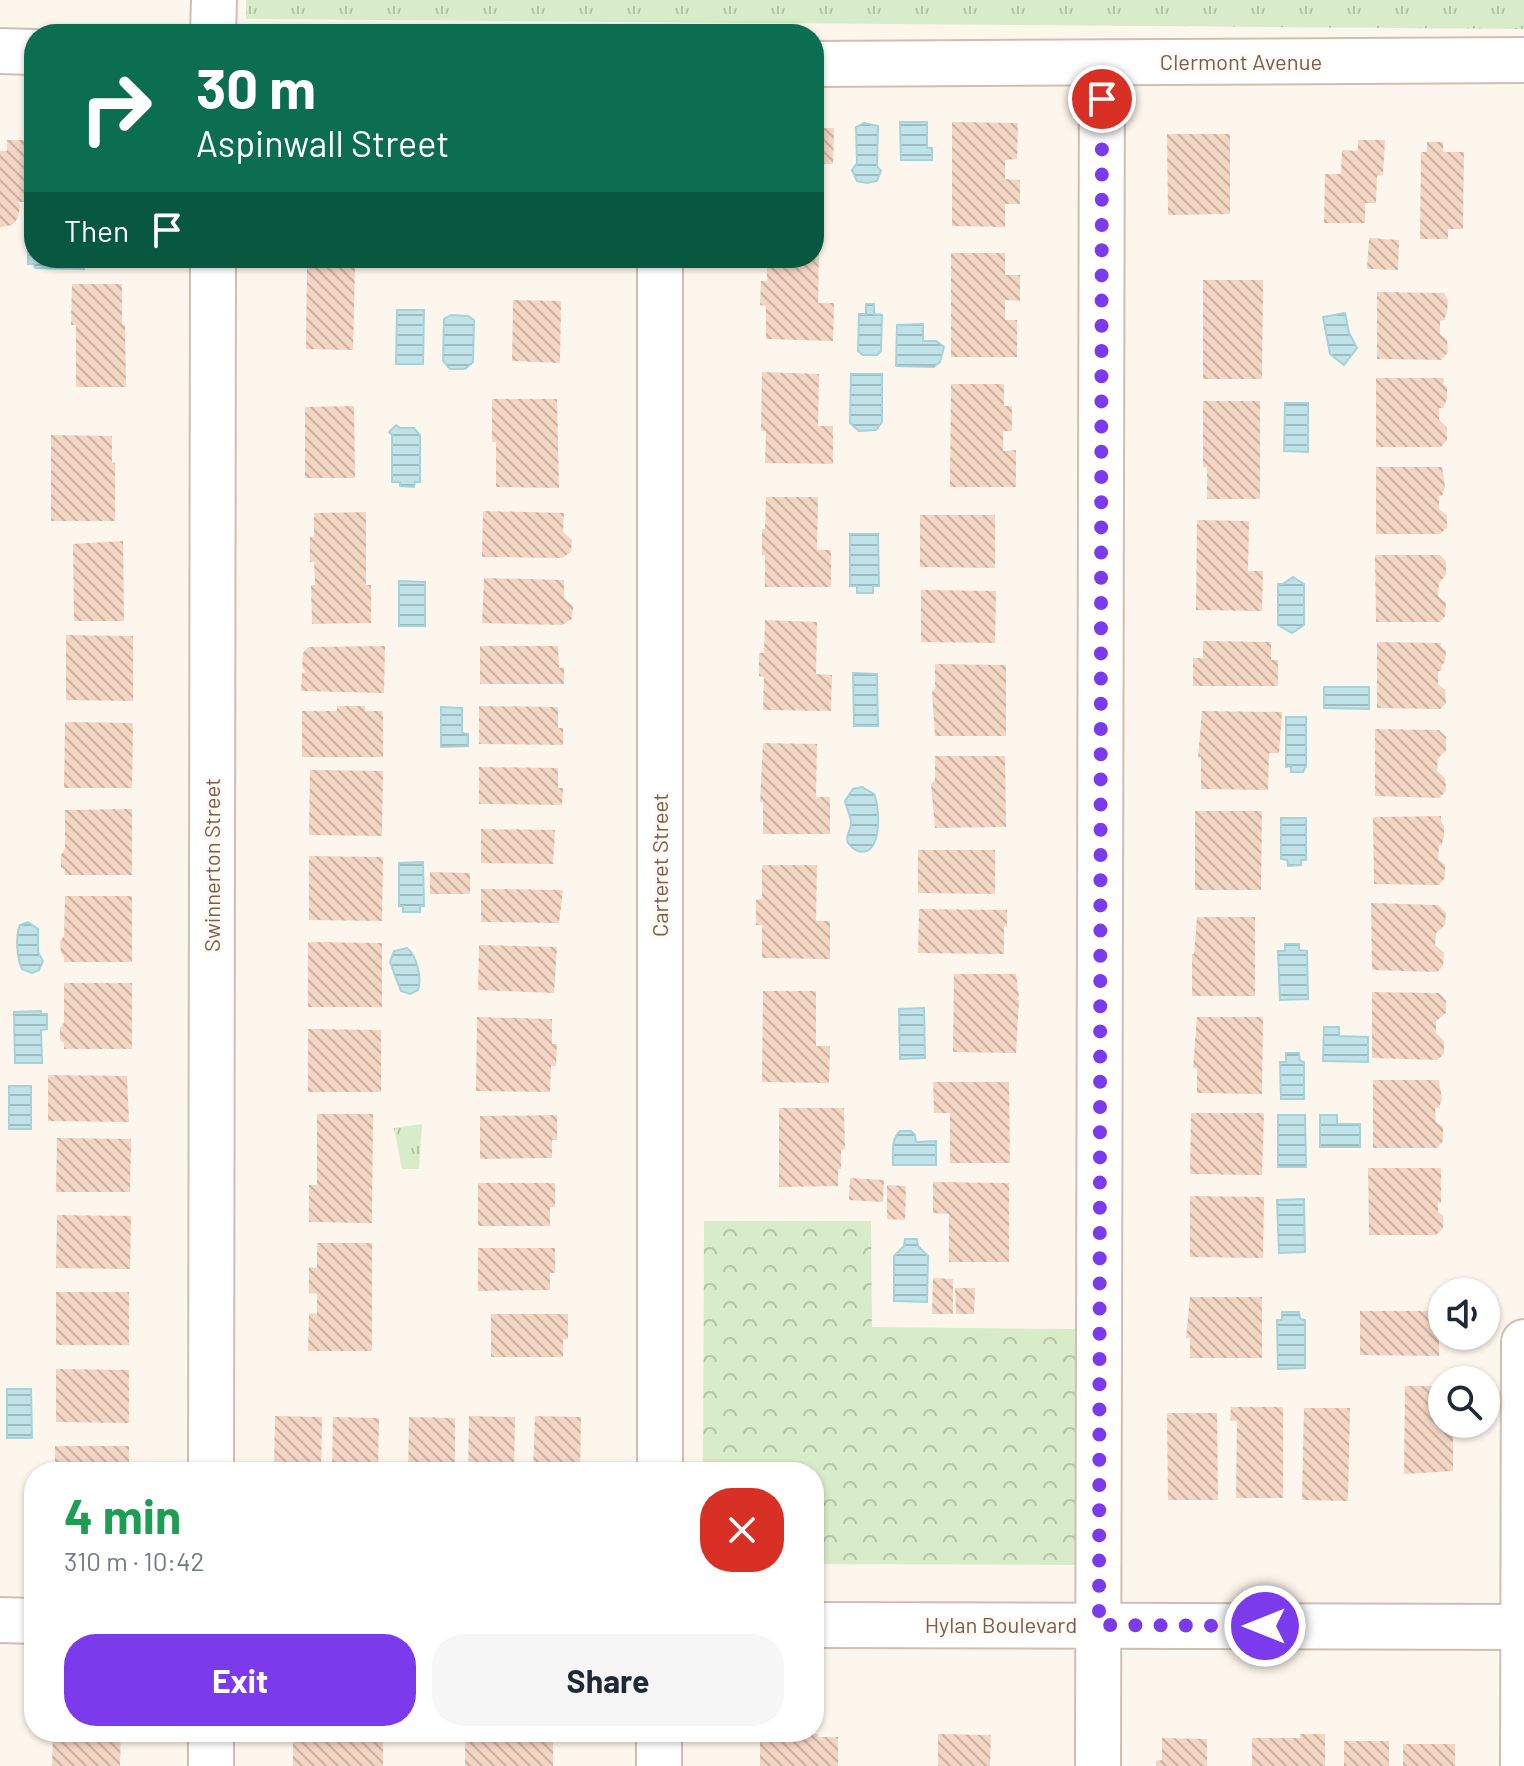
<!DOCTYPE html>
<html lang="en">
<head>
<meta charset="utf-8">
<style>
  :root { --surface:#fff; --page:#f6f6f7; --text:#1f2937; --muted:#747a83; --accent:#7c3aed }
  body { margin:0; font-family:Barlow,sans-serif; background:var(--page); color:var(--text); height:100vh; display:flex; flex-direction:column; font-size:30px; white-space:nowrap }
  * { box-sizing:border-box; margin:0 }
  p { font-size:26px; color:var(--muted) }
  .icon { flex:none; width:44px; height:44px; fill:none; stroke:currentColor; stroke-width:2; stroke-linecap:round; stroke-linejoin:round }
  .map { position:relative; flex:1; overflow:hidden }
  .sheet { position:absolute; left:24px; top:1462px; width:800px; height:280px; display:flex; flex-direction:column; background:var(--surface); border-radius:32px; box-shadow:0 2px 6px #0004 }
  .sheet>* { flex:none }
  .hud { position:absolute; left:24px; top:24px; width:800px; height:244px; border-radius:32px; box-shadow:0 2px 6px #0004; background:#0b6e4f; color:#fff; overflow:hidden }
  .buttons { position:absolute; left:1428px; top:1278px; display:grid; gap:16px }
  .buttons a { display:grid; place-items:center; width:72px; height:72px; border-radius:50%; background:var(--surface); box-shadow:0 2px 6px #0004; font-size:40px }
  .pin { position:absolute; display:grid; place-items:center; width:68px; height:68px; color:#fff; margin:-34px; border:4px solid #fff; border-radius:50%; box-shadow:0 2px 8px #0007 }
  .me { position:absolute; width:88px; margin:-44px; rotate:270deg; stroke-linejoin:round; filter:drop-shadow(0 0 6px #0008) }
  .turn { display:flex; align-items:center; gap:28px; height:168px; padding:0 40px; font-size:36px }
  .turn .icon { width:104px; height:104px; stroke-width:2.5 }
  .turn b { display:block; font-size:56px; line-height:68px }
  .then { display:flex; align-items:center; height:76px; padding:0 40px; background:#0003; gap:16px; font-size:30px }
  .round { display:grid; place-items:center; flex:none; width:84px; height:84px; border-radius:32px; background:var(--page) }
  .head { display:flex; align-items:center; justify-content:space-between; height:136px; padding:0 40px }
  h1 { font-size:48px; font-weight:700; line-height:60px; color:#1e9e55 }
  .cta { display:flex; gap:16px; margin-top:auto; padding:16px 40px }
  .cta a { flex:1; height:92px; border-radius:32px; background:var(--accent); color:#fff; font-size:32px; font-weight:700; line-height:92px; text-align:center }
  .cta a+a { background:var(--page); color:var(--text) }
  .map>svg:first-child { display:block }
  .forest { fill:url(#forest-crowns) }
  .park { fill:url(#park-tufts) }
  .water { fill:url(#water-rules); stroke:#a5d3da; stroke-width:2 }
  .building { fill:url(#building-back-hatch) }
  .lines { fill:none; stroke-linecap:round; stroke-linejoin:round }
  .minor-casing { stroke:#d1beb0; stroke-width:48 }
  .minor { stroke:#fff; stroke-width:44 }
  .route { stroke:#7c3aed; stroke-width:14; stroke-dasharray:0 25.2 }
  .labels { text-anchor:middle; stroke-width:6; stroke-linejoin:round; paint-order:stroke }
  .street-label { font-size:22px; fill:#7a5c4d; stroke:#fffaf3 }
</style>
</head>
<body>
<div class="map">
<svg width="1524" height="1766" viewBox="0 0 1524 1766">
  <defs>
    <pattern id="forest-crowns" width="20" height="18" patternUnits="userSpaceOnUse" patternTransform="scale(2)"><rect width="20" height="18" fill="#d8ecc9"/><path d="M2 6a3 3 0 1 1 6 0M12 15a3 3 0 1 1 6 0" fill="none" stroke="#b4c2a5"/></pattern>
    <pattern id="park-tufts" width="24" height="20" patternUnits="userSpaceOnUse" patternTransform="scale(2)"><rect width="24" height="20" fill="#d8ecc9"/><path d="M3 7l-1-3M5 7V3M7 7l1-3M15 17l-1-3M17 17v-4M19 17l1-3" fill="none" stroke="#b4c2a5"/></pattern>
    <pattern id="water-rules" width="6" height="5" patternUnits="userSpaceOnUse" patternTransform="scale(2)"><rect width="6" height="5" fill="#bfe3e8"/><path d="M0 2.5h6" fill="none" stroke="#a0bbbe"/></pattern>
    <pattern id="building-back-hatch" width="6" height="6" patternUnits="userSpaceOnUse" patternTransform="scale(2)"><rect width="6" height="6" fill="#f3d5c3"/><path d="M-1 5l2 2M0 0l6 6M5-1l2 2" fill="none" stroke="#cab0a1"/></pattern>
  </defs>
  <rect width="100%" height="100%" fill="#fdf6ec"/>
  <!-- forest -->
  <polygon class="forest" points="704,1221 871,1221 872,1327 1078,1329 1077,1565 814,1564 814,1472 703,1472"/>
  <!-- park -->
  <g class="park">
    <polygon points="246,0 1524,0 1524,29 246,19"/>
    <polygon points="422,1124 419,1169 402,1169 394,1128"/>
  </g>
  <!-- water -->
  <g class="water">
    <polygon points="900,122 927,122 927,148 932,148 932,160 901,160"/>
    <polygon points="864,123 878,126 877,166 881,171 877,181 867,183 857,181 852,170 857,163 856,127"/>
    <polygon points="28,246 34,246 34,258 84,258 84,269 35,268 34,264 28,264"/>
    <polygon points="866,304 874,304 874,314 882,315 881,351 877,355 863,355 858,351 859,314 866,314"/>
    <polygon points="397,310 424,310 423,364 396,364"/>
    <polygon points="1345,313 1349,333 1357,348 1344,365 1330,354 1323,317"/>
    <polygon points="451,315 468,316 474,320 473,362 465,369 450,369 443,361 444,319"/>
    <polygon points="923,324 923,341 936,341 944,347 940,362 934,367 896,366 897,325"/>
    <polygon points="851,374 882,374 882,422 876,430 859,431 850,423"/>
    <polygon points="1285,403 1308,403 1308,452 1284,451"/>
    <polygon points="396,425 400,428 414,428 420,435 420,482 415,482 414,487 400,486 400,482 392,482 392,435 389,432"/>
    <polygon points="850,534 878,534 879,586 873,586 873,593 857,593 857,586 850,586"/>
    <polygon points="1293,577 1304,584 1304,625 1292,633 1278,625 1278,584 1283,584"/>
    <polygon points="399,581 425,582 425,626 399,626"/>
    <polygon points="853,673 877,674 878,726 854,726"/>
    <polygon points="1324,687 1369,687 1369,709 1324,708"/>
    <polygon points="441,707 462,708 462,733 468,734 468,746 441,747"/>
    <polygon points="1286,717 1306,717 1306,766 1303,772 1291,772 1291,766 1286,767"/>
    <path d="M862 787 874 794C880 807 883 858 858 851 855 850 850 846 848 843 845 836 850 831 851 825 852 816 846 809 845 801L853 789Z"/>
    <polygon points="1281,818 1306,818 1306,860 1301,860 1301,865 1288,866 1287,860 1281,859"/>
    <polygon points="423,862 424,906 420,906 420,912 403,912 403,906 399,906 399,863"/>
    <path d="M28 922 38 929V952L43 961 39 970 32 973 22 969C17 958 15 937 20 925Z"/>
    <polygon points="1285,944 1299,944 1299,950 1307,951 1308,999 1280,1000 1278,951 1285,951"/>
    <path d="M407 948C417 956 422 978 418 990L410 994 401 991 390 962 394 951Z"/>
    <polygon points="924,1008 925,1058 900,1059 899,1009"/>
    <polygon points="41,1011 41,1014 47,1014 47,1029 41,1030 42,1063 15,1063 14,1012"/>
    <polygon points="1324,1027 1339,1027 1339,1036 1368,1037 1368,1062 1323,1061"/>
    <polygon points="1286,1053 1299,1053 1300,1061 1304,1062 1304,1099 1281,1099 1280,1062 1286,1062"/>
    <rect x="9" y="1086" width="22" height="43"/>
    <polygon points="1278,1115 1305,1115 1306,1167 1278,1167"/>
    <polygon points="1320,1115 1337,1115 1337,1124 1360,1124 1360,1147 1320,1147"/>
    <path d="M900 1131H911L915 1135 916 1142 936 1141V1165H893C893 1153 891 1139 900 1131Z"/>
    <polygon points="1304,1199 1305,1252 1279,1253 1277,1200"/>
    <polygon points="905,1239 917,1239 918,1246 928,1256 927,1302 894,1301 894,1256 904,1246"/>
    <polygon points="1282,1312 1299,1312 1300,1319 1305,1320 1305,1368 1278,1369 1277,1320 1282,1320"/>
    <polygon points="7,1389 31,1389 32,1438 7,1438"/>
  </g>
  <!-- building -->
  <g class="building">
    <polygon points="952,122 1018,123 1017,159 1005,160 1005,179 1020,180 1020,204 1005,204 1005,227 952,226"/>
    <polygon points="814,128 834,128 833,164 821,164 820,218 814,218"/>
    <polygon points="1167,134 1230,134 1230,214 1168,215"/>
    <polygon points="7,140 31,140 31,151 34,151 34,202 18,202 20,206 18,218 12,225 3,227 0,227 0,151 7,151"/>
    <polygon points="1358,140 1385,140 1383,175 1377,176 1376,203 1365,203 1365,223 1324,223 1325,174 1341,174 1342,150 1358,151"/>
    <polygon points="1427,142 1443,142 1443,152 1464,152 1463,229 1448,229 1448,239 1420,239 1421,152 1427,152"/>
    <polygon points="1369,238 1399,240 1398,270 1367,269"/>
    <polygon points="814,249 819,249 818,303 834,303 833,341 766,339 766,306 760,305 761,281 767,281 767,258 814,258"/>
    <polygon points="951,253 1005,253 1005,275 1020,275 1020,301 1005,300 1005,320 1017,320 1017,357 951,357"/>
    <rect x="513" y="258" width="48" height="10"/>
    <polygon points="307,264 355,264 353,350 306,349"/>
    <polygon points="1203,280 1263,280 1262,379 1203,379"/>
    <polygon points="72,284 122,284 122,325 125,325 126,387 76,387 76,325 71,325"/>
    <polygon points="1377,292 1444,293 1448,300 1447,313 1444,320 1440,321 1440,334 1447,340 1448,352 1441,360 1377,359"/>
    <polygon points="513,300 561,301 560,363 512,361"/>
    <polygon points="762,372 819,374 818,426 833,426 833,464 765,463 766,431 761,431"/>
    <polygon points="1376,378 1444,378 1443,384 1447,387 1447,399 1443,408 1439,408 1439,420 1447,428 1447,440 1441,447 1376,447"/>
    <polygon points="951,384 1004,384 1004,406 1012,406 1012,431 1003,431 1003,451 1016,450 1016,487 950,487"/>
    <polygon points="492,399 557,399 559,488 496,487 496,442 492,442"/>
    <polygon points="1203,401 1260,401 1260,499 1207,499 1207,467 1203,467"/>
    <polygon points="354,406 355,478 305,478 305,407"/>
    <polygon points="51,435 112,436 112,462 115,463 115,521 51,521"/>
    <polygon points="1376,467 1442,467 1445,487 1442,496 1439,496 1439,509 1447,515 1447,528 1440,534 1376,534"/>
    <polygon points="766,497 818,497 817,550 831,550 831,587 765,587 765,555 762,555 762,529 765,529"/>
    <polygon points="483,511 564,513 563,532 572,540 571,552 562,558 482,557"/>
    <polygon points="366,512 366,585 371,585 371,623 312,624 311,585 315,585 314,562 310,562 310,537 314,537 314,513"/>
    <polygon points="920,515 995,515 995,568 920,567"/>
    <polygon points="1197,520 1249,521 1248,571 1263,571 1262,611 1196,610"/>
    <polygon points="123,541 124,621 74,621 73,544"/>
    <polygon points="1375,555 1440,555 1446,562 1446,575 1439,583 1438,596 1446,603 1445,616 1440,622 1376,622"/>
    <polygon points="484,578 564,580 564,598 573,606 572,619 562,625 482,623"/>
    <polygon points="921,590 996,591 995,643 921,642"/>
    <polygon points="765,620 817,622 816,674 832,675 831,711 763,710 764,677 759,676 759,653 764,653"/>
    <polygon points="66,635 133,636 133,701 66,700"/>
    <polygon points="1203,641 1271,642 1271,660 1278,660 1278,686 1193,686 1193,658 1203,658"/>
    <polygon points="1377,642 1441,643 1441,647 1446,651 1445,662 1442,665 1441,671 1438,671 1438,684 1445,690 1446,703 1440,709 1377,708"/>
    <polygon points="385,646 384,693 301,691 302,673 306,673 302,667 303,653 308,647"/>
    <polygon points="480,646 558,646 559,668 564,667 564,684 480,684"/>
    <polygon points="935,664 1006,665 1006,736 935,736 932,692 935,689"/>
    <polygon points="337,706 365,706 365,711 383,711 383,757 302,757 302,711 337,711"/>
    <polygon points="479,706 558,707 558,728 563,728 563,745 479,744"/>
    <polygon points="1202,711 1282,712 1279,753 1269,753 1268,790 1201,789 1201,757 1198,758"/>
    <polygon points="65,722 133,723 132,788 64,788"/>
    <polygon points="1375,729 1439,730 1446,737 1446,751 1438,758 1437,771 1445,778 1446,791 1439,798 1375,796"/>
    <polygon points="763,743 817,744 816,797 830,797 830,834 763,834 763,802 760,802"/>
    <polygon points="935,756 1005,756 1006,827 935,828 931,784 935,780"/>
    <polygon points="479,767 558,768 558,788 563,788 562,805 479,804"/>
    <polygon points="310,770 383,771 382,836 309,835"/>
    <polygon points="132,809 132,875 65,875 65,870 61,867 61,855 65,849 65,810"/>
    <polygon points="1195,811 1262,811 1261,890 1195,890"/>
    <polygon points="1441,816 1441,822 1444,826 1444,837 1441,846 1439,845 1438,859 1445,865 1445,878 1439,885 1374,884 1373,817"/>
    <polygon points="481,829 555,830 553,864 481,863"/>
    <polygon points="918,850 995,850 995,894 918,893"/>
    <polygon points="309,856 383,857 382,921 309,920"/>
    <polygon points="762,865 817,865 816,921 830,921 830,959 762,958 762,925 756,925 756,900 762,899"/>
    <polygon points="430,872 470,873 470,894 430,894"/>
    <polygon points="481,889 563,890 559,923 481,922"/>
    <polygon points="65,896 132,896 132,962 64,962 64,957 61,953 60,941 64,936"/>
    <polygon points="1371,903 1438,905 1446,913 1445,925 1436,933 1435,945 1444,953 1443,966 1437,972 1372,970"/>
    <polygon points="919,909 1007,910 1007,927 1004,926 1004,954 918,953"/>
    <polygon points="1197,917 1255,917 1255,996 1192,996 1192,954 1194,954"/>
    <polygon points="308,942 382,943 382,1007 308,1007"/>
    <polygon points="479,945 557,947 554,993 478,990"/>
    <polygon points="954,974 1016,974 1019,997 1016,1000 1019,1000 1016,1053 953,1052"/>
    <polygon points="64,983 132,983 132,1049 64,1049 64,1043 60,1040 60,1028 64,1023"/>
    <polygon points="763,991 816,991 816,1046 830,1046 829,1083 762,1082"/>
    <polygon points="1372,992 1439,993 1446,1001 1446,1013 1436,1021 1436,1033 1444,1041 1444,1054 1437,1060 1372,1058"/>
    <polygon points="477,1017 552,1019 552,1044 557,1044 556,1066 551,1066 550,1092 476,1091"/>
    <polygon points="1197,1017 1263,1017 1262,1094 1197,1093 1197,1068 1193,1068"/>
    <polygon points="308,1029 381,1030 381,1092 308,1092"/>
    <polygon points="48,1075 127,1076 129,1122 48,1121"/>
    <polygon points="1373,1080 1439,1080 1442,1099 1439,1108 1435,1108 1436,1122 1443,1127 1443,1141 1437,1148 1373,1148"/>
    <polygon points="933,1082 1009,1082 1010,1163 950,1163 950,1113 934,1113"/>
    <polygon points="779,1108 844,1108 845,1149 841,1150 841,1169 838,1169 838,1186 779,1187"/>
    <polygon points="1191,1113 1264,1113 1262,1175 1190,1174"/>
    <polygon points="317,1114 373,1114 372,1223 309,1222 309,1185 317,1185"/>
    <polygon points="557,1115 557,1140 552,1140 552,1158 480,1159 480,1116"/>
    <polygon points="57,1138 131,1139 130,1192 56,1192"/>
    <polygon points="1368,1168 1441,1168 1441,1203 1438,1202 1438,1212 1443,1216 1443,1228 1436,1235 1369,1235"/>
    <polygon points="850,1178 884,1180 883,1202 849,1200"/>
    <polygon points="933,1182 1009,1183 1009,1262 949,1262 949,1214 933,1213"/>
    <polygon points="478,1183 555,1183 555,1207 550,1207 550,1226 478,1226"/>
    <polygon points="887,1185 906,1186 905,1220 887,1219"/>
    <polygon points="1190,1196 1264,1197 1263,1258 1190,1257"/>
    <polygon points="57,1215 131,1216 130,1269 56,1268"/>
    <polygon points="317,1243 372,1243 372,1351 308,1351 309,1313 317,1314 317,1294 309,1293 309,1267 317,1268"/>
    <polygon points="478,1248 555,1248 555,1273 550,1273 550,1290 478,1291"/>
    <polygon points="933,1278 953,1279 953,1314 932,1314"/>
    <polygon points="955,1288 975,1288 974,1314 956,1314"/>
    <rect x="56" y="1292" width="73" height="53"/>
    <polygon points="1190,1297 1262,1297 1262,1358 1190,1358 1190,1338 1186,1338"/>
    <polygon points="1360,1311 1436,1311 1436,1325 1439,1326 1439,1356 1360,1355"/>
    <polygon points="491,1314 568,1314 568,1339 563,1339 563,1357 491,1357"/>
    <polygon points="56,1369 129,1370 129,1423 56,1422"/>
    <polygon points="1405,1386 1442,1386 1442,1424 1453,1424 1453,1471 1404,1474"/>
    <polygon points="1231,1407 1283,1407 1283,1498 1236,1498 1237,1421 1230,1421"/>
    <polygon points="1304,1408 1350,1408 1348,1501 1302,1500"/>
    <polygon points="1167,1413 1217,1413 1218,1500 1168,1500"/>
    <polygon points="275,1416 322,1417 321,1472 274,1472"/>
    <polygon points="469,1416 515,1417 514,1472 468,1472"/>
    <polygon points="535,1416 581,1417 580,1472 533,1472"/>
    <polygon points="333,1417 379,1418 378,1472 332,1472"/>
    <polygon points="409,1417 455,1418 455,1472 408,1472"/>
    <rect x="55" y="1446" width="74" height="26"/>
    <polygon points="53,1732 121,1733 120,1766 52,1766"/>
    <polygon points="293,1732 383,1735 383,1766 293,1766"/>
    <polygon points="465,1734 553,1735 553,1766 465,1766"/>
    <polygon points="760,1734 818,1734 818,1737 838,1737 838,1766 760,1766"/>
    <polygon points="938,1734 991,1735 990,1766 938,1766"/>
    <polygon points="1300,1734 1325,1734 1325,1766 1252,1766 1252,1738 1300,1738"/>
    <polygon points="1162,1738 1207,1739 1207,1766 1156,1766 1156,1761 1162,1760"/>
    <rect x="1344" y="1741" width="45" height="25"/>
    <rect x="1403" y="1744" width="52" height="22"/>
  </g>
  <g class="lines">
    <defs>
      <g id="minor">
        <polyline points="213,34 214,0"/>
        <polyline points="0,51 34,52"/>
        <polyline points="814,64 1524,60"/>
        <polyline points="211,1472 213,258"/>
        <polyline points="660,1472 660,258"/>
        <polyline points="0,1620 34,1621"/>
        <polyline points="814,1625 1524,1627"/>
        <polyline points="211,1766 211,1732"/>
        <polyline points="659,1766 659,1732"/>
        <polyline points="1098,1766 1102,63"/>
        <polyline points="1523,1766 1524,1342"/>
      </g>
    </defs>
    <!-- minor casing -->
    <use href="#minor" class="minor-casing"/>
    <!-- minor -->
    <use href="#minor" class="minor"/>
  </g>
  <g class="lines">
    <!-- route -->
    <polyline class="route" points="1102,99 1099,1625 1265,1626"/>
  </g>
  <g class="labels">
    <!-- street labels -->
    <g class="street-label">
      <text x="1241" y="70">Clermont Avenue</text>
      <text transform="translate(212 865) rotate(-90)" y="8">Swinnerton Street</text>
      <text transform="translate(660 865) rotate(-90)" y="8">Carteret Street</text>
      <text x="1001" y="1633">Hylan Boulevard</text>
    </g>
  </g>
</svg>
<div class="buttons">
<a><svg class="icon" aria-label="sound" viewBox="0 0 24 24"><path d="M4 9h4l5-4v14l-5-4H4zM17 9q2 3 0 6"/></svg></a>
<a><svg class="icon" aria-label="search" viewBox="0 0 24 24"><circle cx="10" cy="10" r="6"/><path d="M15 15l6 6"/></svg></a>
</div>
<div class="pin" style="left:1102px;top:99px;background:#d93025"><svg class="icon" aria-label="arrive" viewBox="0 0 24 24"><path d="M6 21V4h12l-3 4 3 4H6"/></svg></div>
<svg class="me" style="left:1265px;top:1626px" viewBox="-20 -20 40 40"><circle r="17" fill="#7c3aed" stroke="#fff" stroke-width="3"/><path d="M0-11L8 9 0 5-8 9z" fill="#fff"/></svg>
<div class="hud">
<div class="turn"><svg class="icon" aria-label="right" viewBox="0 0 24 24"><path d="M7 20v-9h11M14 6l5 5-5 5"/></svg><div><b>30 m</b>Aspinwall Street</div></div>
<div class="then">Then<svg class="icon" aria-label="arrive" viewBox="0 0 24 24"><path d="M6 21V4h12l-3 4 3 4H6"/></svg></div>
</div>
<section class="sheet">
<div class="head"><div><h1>4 min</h1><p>310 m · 10:42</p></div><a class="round" style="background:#d93025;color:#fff"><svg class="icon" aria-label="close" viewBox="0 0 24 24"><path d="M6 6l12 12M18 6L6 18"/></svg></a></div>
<div class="cta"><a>Exit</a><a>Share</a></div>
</section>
</div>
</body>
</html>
